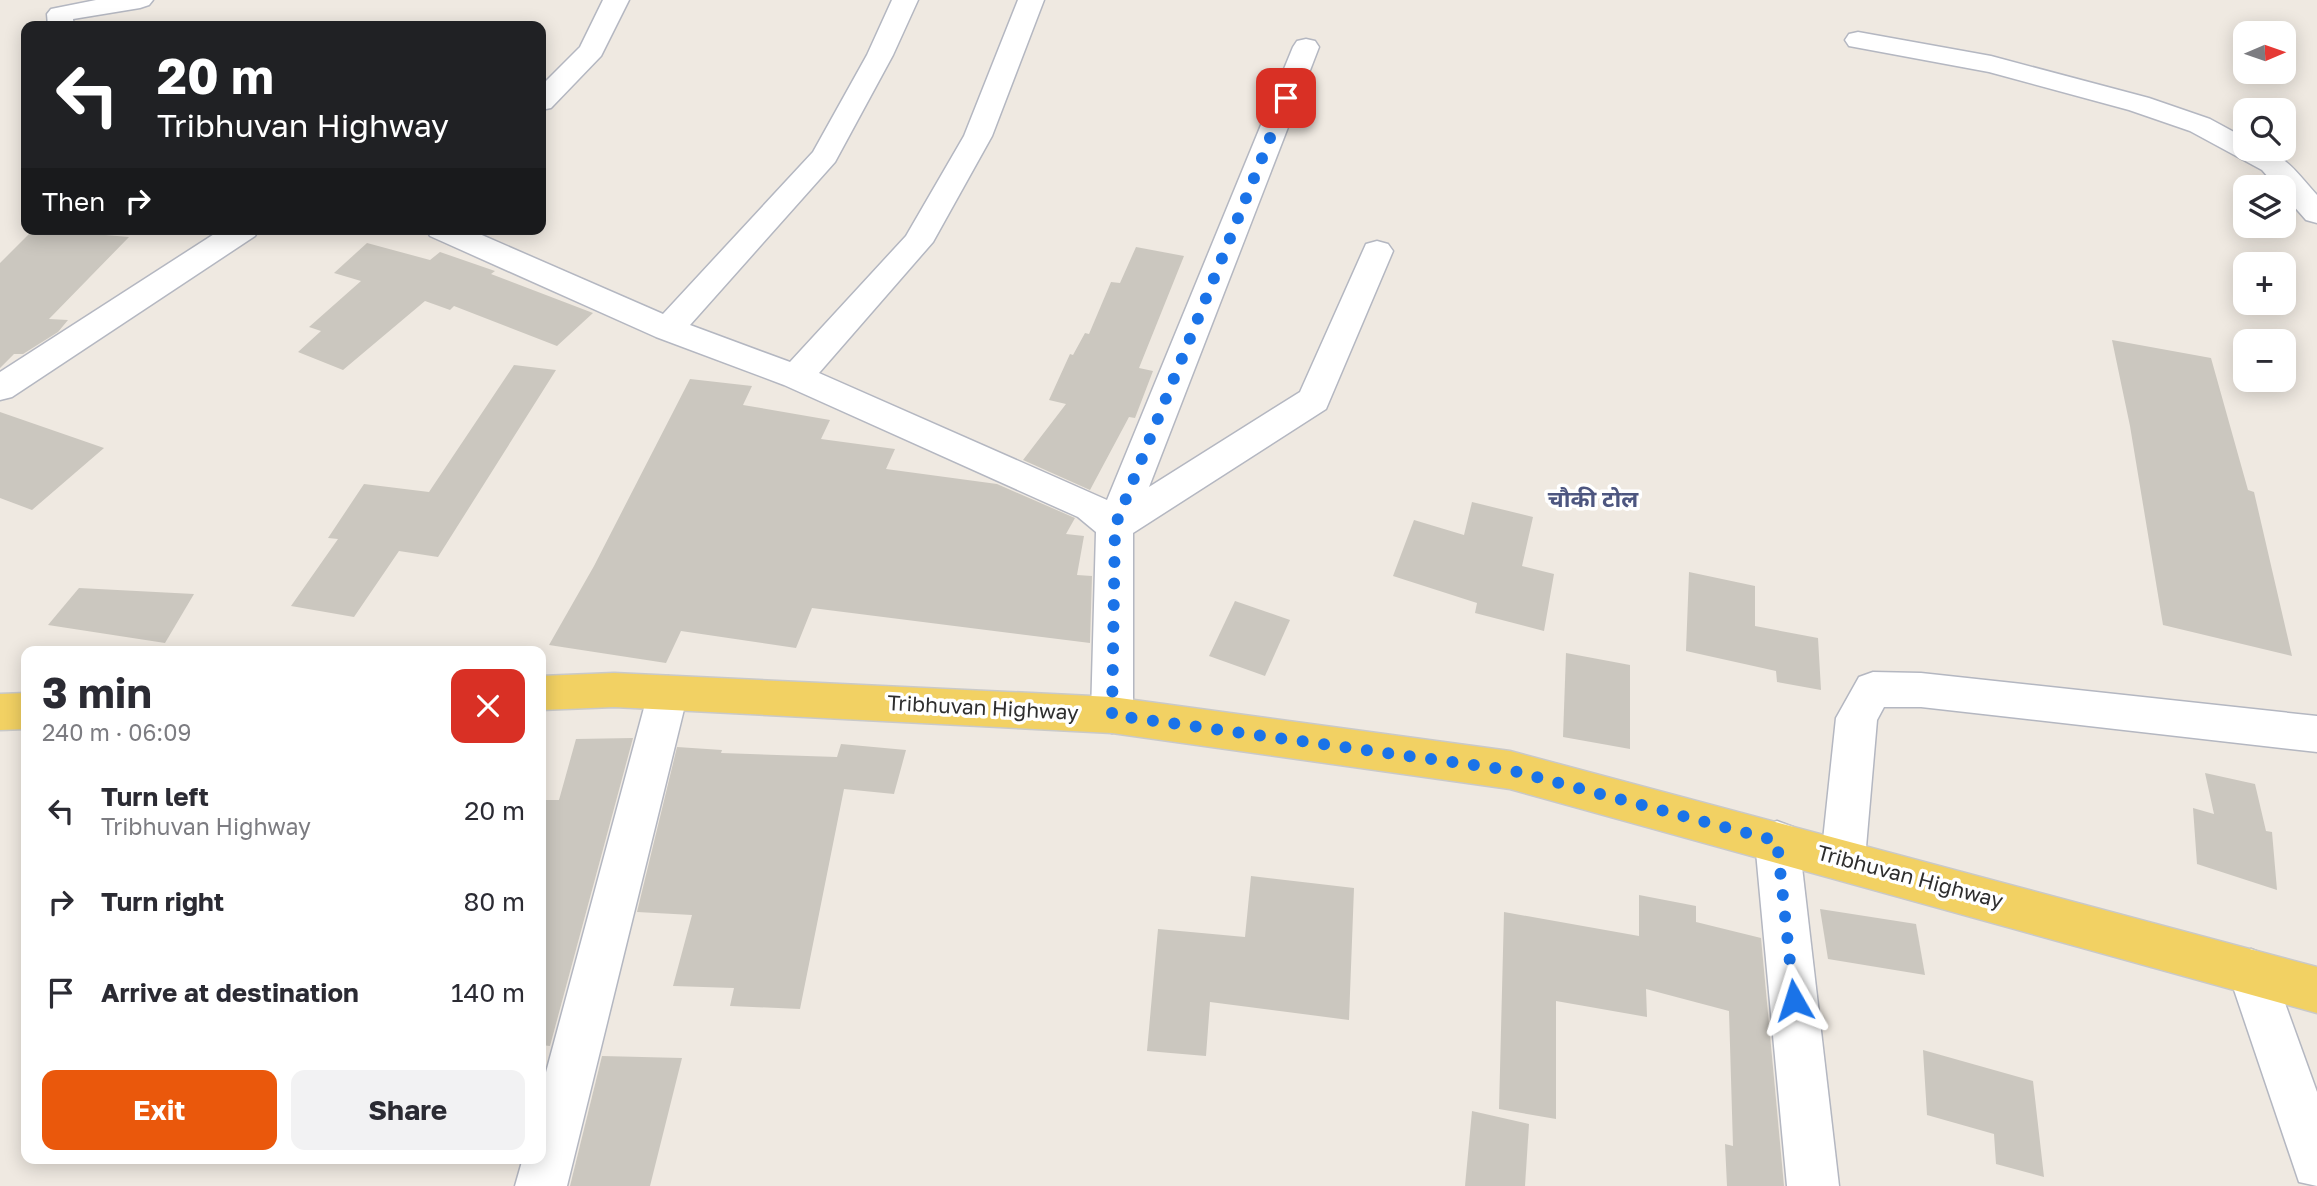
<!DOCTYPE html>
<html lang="en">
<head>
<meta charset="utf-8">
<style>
  :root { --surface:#fff; --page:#f2f2f3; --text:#2b2b33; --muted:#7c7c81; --accent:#ea580c }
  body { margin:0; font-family:"Golos Text","Noto Sans Devanagari",sans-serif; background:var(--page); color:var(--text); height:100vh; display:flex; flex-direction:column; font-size:26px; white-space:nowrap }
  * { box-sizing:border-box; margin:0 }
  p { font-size:23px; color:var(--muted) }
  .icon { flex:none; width:38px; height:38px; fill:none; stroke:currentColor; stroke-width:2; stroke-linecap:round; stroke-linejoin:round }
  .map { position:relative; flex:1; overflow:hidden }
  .sheet { position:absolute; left:21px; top:646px; width:525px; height:518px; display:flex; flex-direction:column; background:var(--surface); border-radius:14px; box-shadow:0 4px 18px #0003 }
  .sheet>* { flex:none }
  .banner { position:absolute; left:21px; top:21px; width:525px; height:214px; border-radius:14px; box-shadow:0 4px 18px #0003; background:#202124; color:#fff; overflow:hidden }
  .needle { width:46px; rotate:88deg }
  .fabs { position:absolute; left:2233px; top:21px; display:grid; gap:14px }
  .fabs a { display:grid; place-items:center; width:63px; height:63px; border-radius:14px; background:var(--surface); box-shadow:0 4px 18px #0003; font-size:35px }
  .pin { position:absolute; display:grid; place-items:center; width:60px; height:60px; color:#fff; margin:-30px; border-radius:14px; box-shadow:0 4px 10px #0006 }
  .me { position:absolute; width:77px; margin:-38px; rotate:354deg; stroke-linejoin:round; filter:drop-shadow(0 0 5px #0008) }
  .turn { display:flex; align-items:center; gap:24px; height:147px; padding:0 21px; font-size:32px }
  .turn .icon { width:91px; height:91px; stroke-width:2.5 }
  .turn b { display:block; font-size:49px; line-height:60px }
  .then { display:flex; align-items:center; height:66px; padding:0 21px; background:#0003; gap:14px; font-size:26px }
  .round { display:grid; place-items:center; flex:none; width:74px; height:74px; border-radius:14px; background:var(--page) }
  .overview { display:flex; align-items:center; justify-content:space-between; height:119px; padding:0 21px }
  h1 { font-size:42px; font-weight:700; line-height:52px }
  .primary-button { display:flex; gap:14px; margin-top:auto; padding:14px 21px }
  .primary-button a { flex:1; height:80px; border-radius:14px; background:var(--accent); color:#fff; font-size:28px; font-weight:700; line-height:80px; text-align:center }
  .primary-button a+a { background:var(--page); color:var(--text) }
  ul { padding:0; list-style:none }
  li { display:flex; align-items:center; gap:21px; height:91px; padding:0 21px }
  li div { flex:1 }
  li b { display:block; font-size:26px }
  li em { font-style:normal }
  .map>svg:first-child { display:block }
  .building { fill:#cbc7bf }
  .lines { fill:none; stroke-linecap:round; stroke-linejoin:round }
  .minor-casing { stroke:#b4b7c1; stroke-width:3 }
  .primary-casing { stroke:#c9c9c9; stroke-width:3 }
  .minor { fill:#fff; fill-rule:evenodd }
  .primary { fill:#f2d163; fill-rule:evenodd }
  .route { stroke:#1a73e8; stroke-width:12; stroke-dasharray:0 21.6 }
  .labels { text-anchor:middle; stroke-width:7; stroke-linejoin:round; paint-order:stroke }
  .street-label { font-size:21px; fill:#2e2e2e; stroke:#fff }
  .neighbourhood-label { font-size:23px; font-weight:bold; fill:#4d5680; stroke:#fff }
</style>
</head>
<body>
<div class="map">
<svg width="2317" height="1186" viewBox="0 0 2317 1186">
  <rect width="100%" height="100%" fill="#efe9e1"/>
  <!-- building -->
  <g class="building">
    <polygon points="34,229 129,237 49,319 68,320 58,332 23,354 14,354 0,368 0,263"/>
    <polygon points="367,243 430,260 440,252 495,271 491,274 593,313 557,346 454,306 450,310 425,301 343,370 298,352 321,331 309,327 361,281 334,273"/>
    <polygon points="1136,247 1184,256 1139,368 1153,371 1135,418 1129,417 1090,490 1023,460 1066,404 1049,400 1070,354 1073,355 1085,333 1089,334 1111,282 1120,283"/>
    <polygon points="2112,340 2211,358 2248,490 2254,492 2292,656 2163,625 2130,426"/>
    <polygon points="514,365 556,370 438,557 399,551 354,617 291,606 338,539 328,538 364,484 429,492"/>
    <polygon points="690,379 752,386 743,405 830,420 821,439 895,449 886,469 997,484 1075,518 1066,534 1084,536 1077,575 1092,576 1090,643 812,608 796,648 681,631 666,663 549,645 594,566"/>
    <polygon points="0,412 104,448 32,510 0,498"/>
    <polygon points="1472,502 1533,517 1522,566 1554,574 1544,631 1475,613 1477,603 1393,576 1414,520 1464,535"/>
    <polygon points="1689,572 1755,586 1755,626 1818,638 1821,690 1777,682 1776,671 1686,651"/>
    <polygon points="79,588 194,594 165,643 48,625"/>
    <polygon points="1235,601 1290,620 1265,676 1209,656"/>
    <polygon points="1566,653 1630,665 1630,749 1563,737"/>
    <polygon points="633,738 550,1046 541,1045 541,800 559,800 576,739"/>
    <polygon points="841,744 906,750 894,794 844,789 800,1009 730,1006 734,988 673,986 692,915 637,912 677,747 722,750 721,753 837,757"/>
    <polygon points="2205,773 2255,784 2266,831 2272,832 2277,890 2197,864 2193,808 2214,814"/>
    <polygon points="1251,876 1354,888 1349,1020 1210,1002 1206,1056 1147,1051 1158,929 1245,937"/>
    <polygon points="1639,895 1696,906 1696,922 1761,938 1784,1186 1727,1186 1725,1144 1733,1146 1729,1011 1646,989 1647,1017 1556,1001 1556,1119 1499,1109 1504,912 1639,936"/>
    <polygon points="1820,909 1916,924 1925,975 1828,959"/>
    <polygon points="1923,1050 2033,1081 2044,1177 1996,1164 1994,1134 1927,1115"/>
    <polygon points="602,1056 682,1058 650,1186 570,1186"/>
    <polygon points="1472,1111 1529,1124 1525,1186 1465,1186"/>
  </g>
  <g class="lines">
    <defs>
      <g id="minor">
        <polygon points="96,0 153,0 149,5 140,8 73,19 74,26 48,26 47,14 51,9"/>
        <polygon points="603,0 629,0 601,56 551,108 541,110 541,86 580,47"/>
        <polygon points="892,0 918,0 893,55 835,162 690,325 790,362 906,236 964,136 1018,0 1044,0 992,136 933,242 819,373 1107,500 1293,47 1297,41 1306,39 1315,41 1319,47 1149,487 1300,392 1366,244 1377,241 1388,244 1393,251 1326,409 1133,533 1133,715 1127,728 1112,733 1097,728 1091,715 1096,532 1078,517 784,385 656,337 430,236 426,229 468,229 663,314 813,152 867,55"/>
        <path d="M1858 32 1991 56 2149 98 2210 119 2245 138V149C2284 149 2293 169 2317 195V223L2306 220 2284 195V187H2277L2262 170 2190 131 2129 110 1989 72 1849 46 1845 40 1849 34Z"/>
        <polygon points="222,229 259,229 255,236 12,397 0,400 0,372"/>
        <polygon points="1873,672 1921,673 2317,716 2317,752 1921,707 1884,707 1877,720 1865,859 1859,874 1843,880 1827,874 1821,859 1836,718 1859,677"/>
        <polygon points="668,676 682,681 688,693 567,1186 515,1186 523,1158 541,1158 541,1091 648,693 654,681"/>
        <polygon points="1777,821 1793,827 1799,841 1839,1186 1787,1186 1755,841 1761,827"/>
        <polygon points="2251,949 2268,956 2317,1092 2317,1186 2299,1182 2228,972 2234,956"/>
      </g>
      <g id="primary">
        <polygon points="614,673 1112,697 1510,751 2317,967 2317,1013 1510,789 1112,733 614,707 541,710 541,676"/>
        <polygon points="26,693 26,729 0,730 0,694"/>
      </g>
    </defs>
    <!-- minor casing -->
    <use href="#minor" class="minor-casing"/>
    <!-- primary casing -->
    <use href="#primary" class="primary-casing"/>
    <!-- minor -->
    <use href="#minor" class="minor"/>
    <!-- primary -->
    <use href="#primary" class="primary"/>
  </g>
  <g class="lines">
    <!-- route -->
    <polyline class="route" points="1286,98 1115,526 1112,715 1510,770 1777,841 1794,1000"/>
  </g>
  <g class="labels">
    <!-- street labels -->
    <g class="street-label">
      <text transform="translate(983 708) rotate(3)" y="7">Tribhuvan Highway</text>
      <text transform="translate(1910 877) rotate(15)" y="7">Tribhuvan Highway</text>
    </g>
    <!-- neighbourhood labels -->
    <g class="neighbourhood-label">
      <text x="1593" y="507">चौकी टोल</text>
    </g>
  </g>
</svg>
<div class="fabs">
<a><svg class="needle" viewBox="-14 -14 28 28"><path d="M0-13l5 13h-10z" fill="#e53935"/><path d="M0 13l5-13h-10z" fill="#7c7c81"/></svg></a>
<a><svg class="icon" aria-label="search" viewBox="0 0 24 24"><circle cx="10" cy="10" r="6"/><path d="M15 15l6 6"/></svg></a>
<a><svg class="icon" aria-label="layers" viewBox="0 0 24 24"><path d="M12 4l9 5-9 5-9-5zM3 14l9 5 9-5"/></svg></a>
<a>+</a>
<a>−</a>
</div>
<div class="pin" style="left:1286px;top:98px;background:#d93025"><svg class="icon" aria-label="arrive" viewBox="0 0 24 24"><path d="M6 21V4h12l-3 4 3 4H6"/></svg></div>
<svg class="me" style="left:1794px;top:1000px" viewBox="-20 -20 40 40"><path d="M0-17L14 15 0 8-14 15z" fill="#1a73e8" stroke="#fff" stroke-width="4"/></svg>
<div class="banner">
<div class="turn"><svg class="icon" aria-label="left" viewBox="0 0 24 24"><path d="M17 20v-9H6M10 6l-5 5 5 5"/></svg><div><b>20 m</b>Tribhuvan Highway</div></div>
<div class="then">Then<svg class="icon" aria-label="right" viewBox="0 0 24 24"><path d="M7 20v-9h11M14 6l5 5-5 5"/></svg></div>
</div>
<section class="sheet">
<div class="overview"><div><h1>3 min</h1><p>240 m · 06:09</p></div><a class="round" style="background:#d93025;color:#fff"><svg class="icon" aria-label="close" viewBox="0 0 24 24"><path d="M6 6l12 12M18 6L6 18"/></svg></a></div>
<ul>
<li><svg class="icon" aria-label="left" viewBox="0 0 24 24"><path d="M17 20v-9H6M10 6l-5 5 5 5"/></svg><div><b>Turn left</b><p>Tribhuvan Highway</p></div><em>20 m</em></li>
<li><svg class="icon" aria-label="right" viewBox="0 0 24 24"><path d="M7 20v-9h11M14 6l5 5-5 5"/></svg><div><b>Turn right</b></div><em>80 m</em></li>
<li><svg class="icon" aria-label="arrive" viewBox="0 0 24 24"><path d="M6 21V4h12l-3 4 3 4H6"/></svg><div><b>Arrive at destination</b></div><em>140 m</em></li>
</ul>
<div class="primary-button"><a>Exit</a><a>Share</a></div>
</section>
</div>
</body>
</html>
